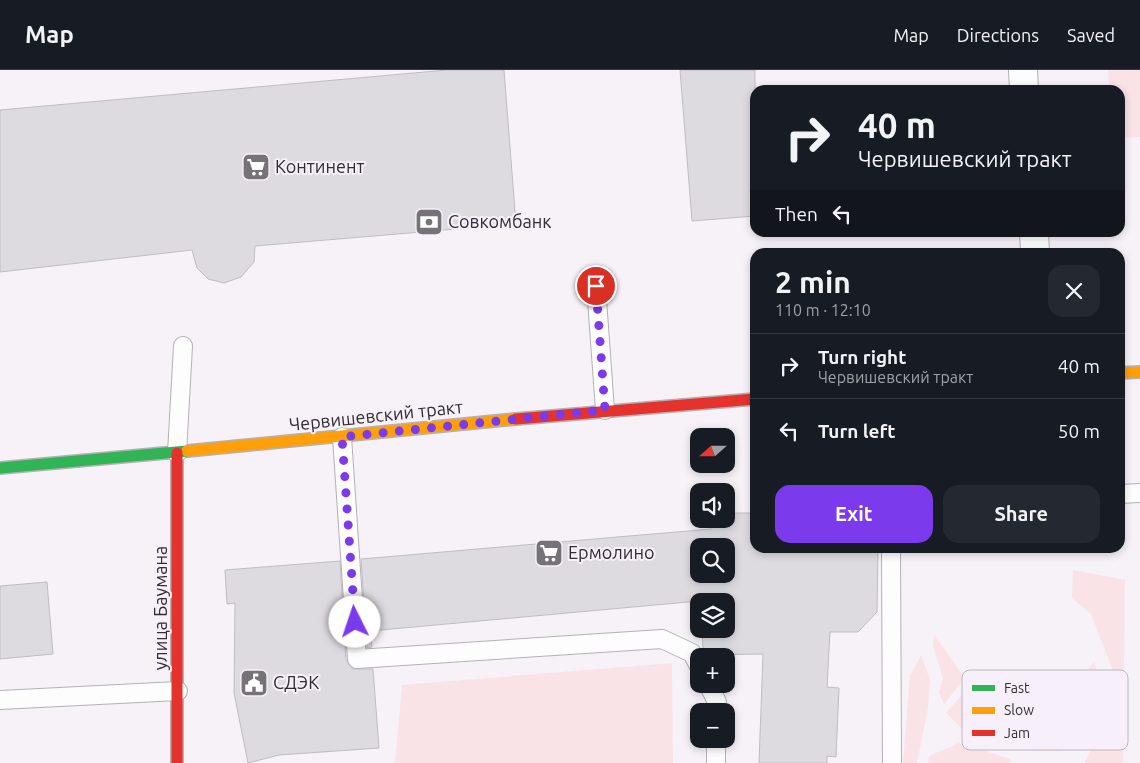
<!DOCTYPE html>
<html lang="en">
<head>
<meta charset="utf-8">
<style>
  :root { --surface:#171b24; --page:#242831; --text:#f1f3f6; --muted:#9ea1a6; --line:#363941; --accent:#7c3aed }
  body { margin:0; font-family:Ubuntu,sans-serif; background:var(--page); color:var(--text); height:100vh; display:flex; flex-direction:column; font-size:19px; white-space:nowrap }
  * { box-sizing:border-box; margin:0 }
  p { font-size:16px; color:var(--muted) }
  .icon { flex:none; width:28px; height:28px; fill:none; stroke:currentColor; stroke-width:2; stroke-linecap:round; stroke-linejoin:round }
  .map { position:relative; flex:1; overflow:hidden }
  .sheet { position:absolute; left:750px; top:178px; width:375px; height:305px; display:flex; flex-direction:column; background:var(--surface); border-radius:15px; box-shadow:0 2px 8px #0003 }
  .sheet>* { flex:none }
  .banner { position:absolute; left:750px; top:15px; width:375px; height:152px; border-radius:15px; box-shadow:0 2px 8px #0003; background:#171b24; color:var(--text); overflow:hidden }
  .needle { width:32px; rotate:249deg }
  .buttons { position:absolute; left:690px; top:358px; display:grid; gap:10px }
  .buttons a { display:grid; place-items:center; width:45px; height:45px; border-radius:10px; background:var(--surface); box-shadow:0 2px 8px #0003; font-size:25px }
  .pin { position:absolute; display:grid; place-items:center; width:42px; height:42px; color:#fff; margin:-21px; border:2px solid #fff; border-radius:50%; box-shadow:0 1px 5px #0007 }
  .me { position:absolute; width:55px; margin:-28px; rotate:356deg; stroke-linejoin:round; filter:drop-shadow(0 0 4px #0008) }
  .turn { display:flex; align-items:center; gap:18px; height:105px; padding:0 25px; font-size:22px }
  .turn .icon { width:65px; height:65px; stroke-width:2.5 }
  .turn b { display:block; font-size:35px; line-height:42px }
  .then { display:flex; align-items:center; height:48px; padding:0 25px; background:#0003; gap:10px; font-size:19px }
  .round { display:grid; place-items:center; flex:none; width:52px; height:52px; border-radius:15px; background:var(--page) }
  .summary { display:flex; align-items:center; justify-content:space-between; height:85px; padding:0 25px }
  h1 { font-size:30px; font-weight:700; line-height:38px }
  .action { display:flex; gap:10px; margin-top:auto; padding:10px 25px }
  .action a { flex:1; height:58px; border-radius:15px; background:var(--accent); color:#fff; font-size:20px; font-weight:700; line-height:58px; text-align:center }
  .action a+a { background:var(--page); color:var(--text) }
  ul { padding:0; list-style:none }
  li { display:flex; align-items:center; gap:15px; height:65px; padding:0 25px; border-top:1px solid var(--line) }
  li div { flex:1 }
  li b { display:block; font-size:19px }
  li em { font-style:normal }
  header { display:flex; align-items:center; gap:30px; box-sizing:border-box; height:70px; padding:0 25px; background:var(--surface); border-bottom:1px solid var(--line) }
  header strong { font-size:24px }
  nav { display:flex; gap:28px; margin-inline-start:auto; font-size:18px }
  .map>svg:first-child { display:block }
  .green { fill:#fae3e6 }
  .building { fill:#dddbe0; stroke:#bfbdc2; fill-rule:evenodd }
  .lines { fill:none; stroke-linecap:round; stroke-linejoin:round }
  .lane-casing { stroke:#b4b1b5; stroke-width:20 }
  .street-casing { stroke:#b4b1b5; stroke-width:30 }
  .fast-casing { stroke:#b4b1b5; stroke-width:14 }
  .slow-casing { stroke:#b4b1b5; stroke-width:14 }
  .jam-casing { stroke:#b4b1b5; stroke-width:14 }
  .lane { stroke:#fefdfe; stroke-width:18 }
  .street { stroke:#fefdfe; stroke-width:28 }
  .fast { stroke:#30b455; stroke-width:11 }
  .slow { stroke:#ff9f0a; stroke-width:11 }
  .jam { stroke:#e5322d; stroke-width:11 }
  .route { stroke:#7c3aed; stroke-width:9; stroke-dasharray:0 16.2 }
  .labels { text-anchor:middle; stroke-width:4; stroke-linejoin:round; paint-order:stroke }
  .poi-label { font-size:18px; fill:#302e31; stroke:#f7f0fa; text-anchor:start }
  .street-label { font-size:18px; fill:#302e31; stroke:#f7f0fa }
  .key { fill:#f7f0fa; stroke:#bbb6be; stroke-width:1 }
  .key-label { font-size:14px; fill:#302e31 }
</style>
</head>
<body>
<header>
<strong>Map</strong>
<nav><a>Map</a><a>Directions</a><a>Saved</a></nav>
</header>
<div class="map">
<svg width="1140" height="693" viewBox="0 0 1140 693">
  <rect width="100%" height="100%" fill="#f6f2f8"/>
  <!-- green -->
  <g class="green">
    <polygon points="1108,0 1140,0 1140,67 1120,68 1120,20 1109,20"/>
    <polygon points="1073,500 1125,510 1123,693 1085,693 1114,622 1112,598 1091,544 1072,528"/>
    <polygon points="934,565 965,608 944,634 939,623 943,608 933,576"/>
    <polygon points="921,585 930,610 928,638 917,693 903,693 910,606"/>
    <path d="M1094 592C1106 627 1097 639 1083 670L1078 672 1067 626Z"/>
    <polygon points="672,593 673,693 395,693 402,615"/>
    <polygon points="974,611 1010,625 1014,642 1015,678 967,664 946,643"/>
    <polygon points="1061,628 1074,675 1060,681 1031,681 1032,632 1051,635"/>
    <polygon points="959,673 1011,689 1010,693 928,693 929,686"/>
  </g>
  <!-- building -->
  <g class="building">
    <polygon points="447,0 504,0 516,154 255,176 254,192 241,207 224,213 208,209 197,198 192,180 0,202 0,40"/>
    <polygon points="680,0 755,0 755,146 692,151"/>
    <path d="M726 443H755V478H878L877 542 858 562H830L827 617 839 618 836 687 827 686V693H759L763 584 705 585 703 580 702 559H726V531H699L370 561 372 577 367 578 361 489 711 459V449H726ZM699 476H726V504H699Z"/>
    <polygon points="340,491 346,590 353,599 373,599 379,678 279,685 248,693 234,623 235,533 227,534 225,500"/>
    <polygon points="47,512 53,584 0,589 0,516"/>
  </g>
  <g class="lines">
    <defs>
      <g id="lane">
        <polyline points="596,216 605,340"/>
        <polyline points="342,367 357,589 662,569 692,583 699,596"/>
        <polyline points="177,383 183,276"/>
        <polyline points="1120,424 1140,423"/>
        <polyline points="891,478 892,693"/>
        <polyline points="708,614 717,632 716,641"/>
        <polyline points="0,630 178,621"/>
        <polyline points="716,693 716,669"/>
      </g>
      <g id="street">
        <polyline points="1023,0 1024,20"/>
        <polyline points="1034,162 1035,182"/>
      </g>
      <polyline id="fast" points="0,398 187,381"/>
      <g id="slow">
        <polyline points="1120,303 1140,302"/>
        <polyline points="187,381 516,349"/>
      </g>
      <g id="jam">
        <polyline points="516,349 755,329"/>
        <polyline points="177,383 177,693"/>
      </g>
    </defs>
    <!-- lane casing -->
    <use href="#lane" class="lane-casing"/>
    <!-- street casing -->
    <use href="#street" class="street-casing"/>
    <!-- fast casing -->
    <use href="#fast" class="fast-casing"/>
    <!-- slow casing -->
    <use href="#slow" class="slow-casing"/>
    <!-- jam casing -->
    <use href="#jam" class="jam-casing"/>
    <!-- lane -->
    <use href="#lane" class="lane"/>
    <!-- street -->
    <use href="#street" class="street"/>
    <!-- fast -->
    <use href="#fast" class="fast"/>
    <!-- slow -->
    <use href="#slow" class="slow"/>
    <!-- jam -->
    <use href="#jam" class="jam"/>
  </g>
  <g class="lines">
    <!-- route -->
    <polyline class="route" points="355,552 342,367 605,340 596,216"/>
  </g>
  <!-- icons -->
  <defs>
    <symbol id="supermarket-square" viewBox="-11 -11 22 22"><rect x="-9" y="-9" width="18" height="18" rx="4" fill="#757377" stroke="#f7f0fa"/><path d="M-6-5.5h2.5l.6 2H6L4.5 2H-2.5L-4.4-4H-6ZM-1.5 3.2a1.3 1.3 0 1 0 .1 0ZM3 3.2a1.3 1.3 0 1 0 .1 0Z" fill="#fff"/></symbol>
    <symbol id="bank-square" viewBox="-11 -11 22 22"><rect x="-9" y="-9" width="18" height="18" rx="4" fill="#757377" stroke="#f7f0fa"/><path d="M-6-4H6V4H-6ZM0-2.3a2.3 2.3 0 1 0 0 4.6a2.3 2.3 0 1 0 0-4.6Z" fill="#fff"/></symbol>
    <symbol id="civic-square" viewBox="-11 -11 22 22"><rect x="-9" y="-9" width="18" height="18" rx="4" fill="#757377" stroke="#f7f0fa"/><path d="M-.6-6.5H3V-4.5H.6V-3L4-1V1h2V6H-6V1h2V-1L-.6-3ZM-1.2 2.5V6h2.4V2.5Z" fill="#fff"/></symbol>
  </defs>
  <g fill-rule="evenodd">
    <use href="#supermarket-square" x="240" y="81" width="32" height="32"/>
    <use href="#bank-square" x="413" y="136" width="32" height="32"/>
    <use href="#supermarket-square" x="533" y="467" width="32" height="32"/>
    <use href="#civic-square" x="238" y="597" width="32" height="32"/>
  </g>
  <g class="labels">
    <!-- poi labels -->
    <g class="poi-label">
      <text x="275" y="103">Континент</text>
      <text x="448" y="158">Совкомбанк</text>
      <text x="568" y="489">Ермолино</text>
      <text x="273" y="619">СДЭК</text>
    </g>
    <!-- street labels -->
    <g class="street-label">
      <text transform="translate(376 346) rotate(-6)" y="6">Червишевский тракт</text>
      <text transform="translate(161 538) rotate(-90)" y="6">улица Баумана</text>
    </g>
  </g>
  <!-- legend -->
  <rect x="962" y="600" width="166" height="80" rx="8" class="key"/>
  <rect x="972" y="615" width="23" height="6" fill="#30b455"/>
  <rect x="972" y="637" width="23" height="7" fill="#ff9f0a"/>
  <rect x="972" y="660" width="23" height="6" fill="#e5322d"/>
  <g class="key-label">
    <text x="1004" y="623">Fast</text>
    <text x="1004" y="645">Slow</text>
    <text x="1004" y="668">Jam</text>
  </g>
</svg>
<div class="buttons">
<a><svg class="needle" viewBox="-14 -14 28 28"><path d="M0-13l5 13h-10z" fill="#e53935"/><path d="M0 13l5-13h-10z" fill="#9ea1a6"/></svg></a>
<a><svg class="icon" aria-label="sound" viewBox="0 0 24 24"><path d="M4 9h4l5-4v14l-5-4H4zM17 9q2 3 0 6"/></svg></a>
<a><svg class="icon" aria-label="search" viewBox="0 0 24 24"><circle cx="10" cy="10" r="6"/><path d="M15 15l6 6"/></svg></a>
<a><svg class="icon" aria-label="layers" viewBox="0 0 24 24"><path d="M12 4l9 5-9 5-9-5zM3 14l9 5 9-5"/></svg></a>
<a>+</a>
<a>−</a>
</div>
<div class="pin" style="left:596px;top:216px;background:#d93025"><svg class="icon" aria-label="arrive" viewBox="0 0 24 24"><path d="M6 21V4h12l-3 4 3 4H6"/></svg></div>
<svg class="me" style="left:355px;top:552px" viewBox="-20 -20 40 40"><circle r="19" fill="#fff"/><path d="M0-13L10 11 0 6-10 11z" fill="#7c3aed"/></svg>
<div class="banner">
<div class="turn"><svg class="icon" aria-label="right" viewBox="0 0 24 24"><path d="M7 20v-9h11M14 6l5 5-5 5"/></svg><div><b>40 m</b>Червишевский тракт</div></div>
<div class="then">Then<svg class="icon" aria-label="left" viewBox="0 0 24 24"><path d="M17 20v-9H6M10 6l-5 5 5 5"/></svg></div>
</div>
<section class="sheet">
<div class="summary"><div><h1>2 min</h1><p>110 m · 12:10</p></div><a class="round"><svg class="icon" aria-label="close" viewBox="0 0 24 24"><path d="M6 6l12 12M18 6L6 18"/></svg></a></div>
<ul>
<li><svg class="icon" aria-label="right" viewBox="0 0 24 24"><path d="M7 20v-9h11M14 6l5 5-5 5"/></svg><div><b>Turn right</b><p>Червишевский тракт</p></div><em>40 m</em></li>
<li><svg class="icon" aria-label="left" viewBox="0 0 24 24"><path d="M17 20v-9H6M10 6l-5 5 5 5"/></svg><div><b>Turn left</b></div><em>50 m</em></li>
</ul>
<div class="action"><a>Exit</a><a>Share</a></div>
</section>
</div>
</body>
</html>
